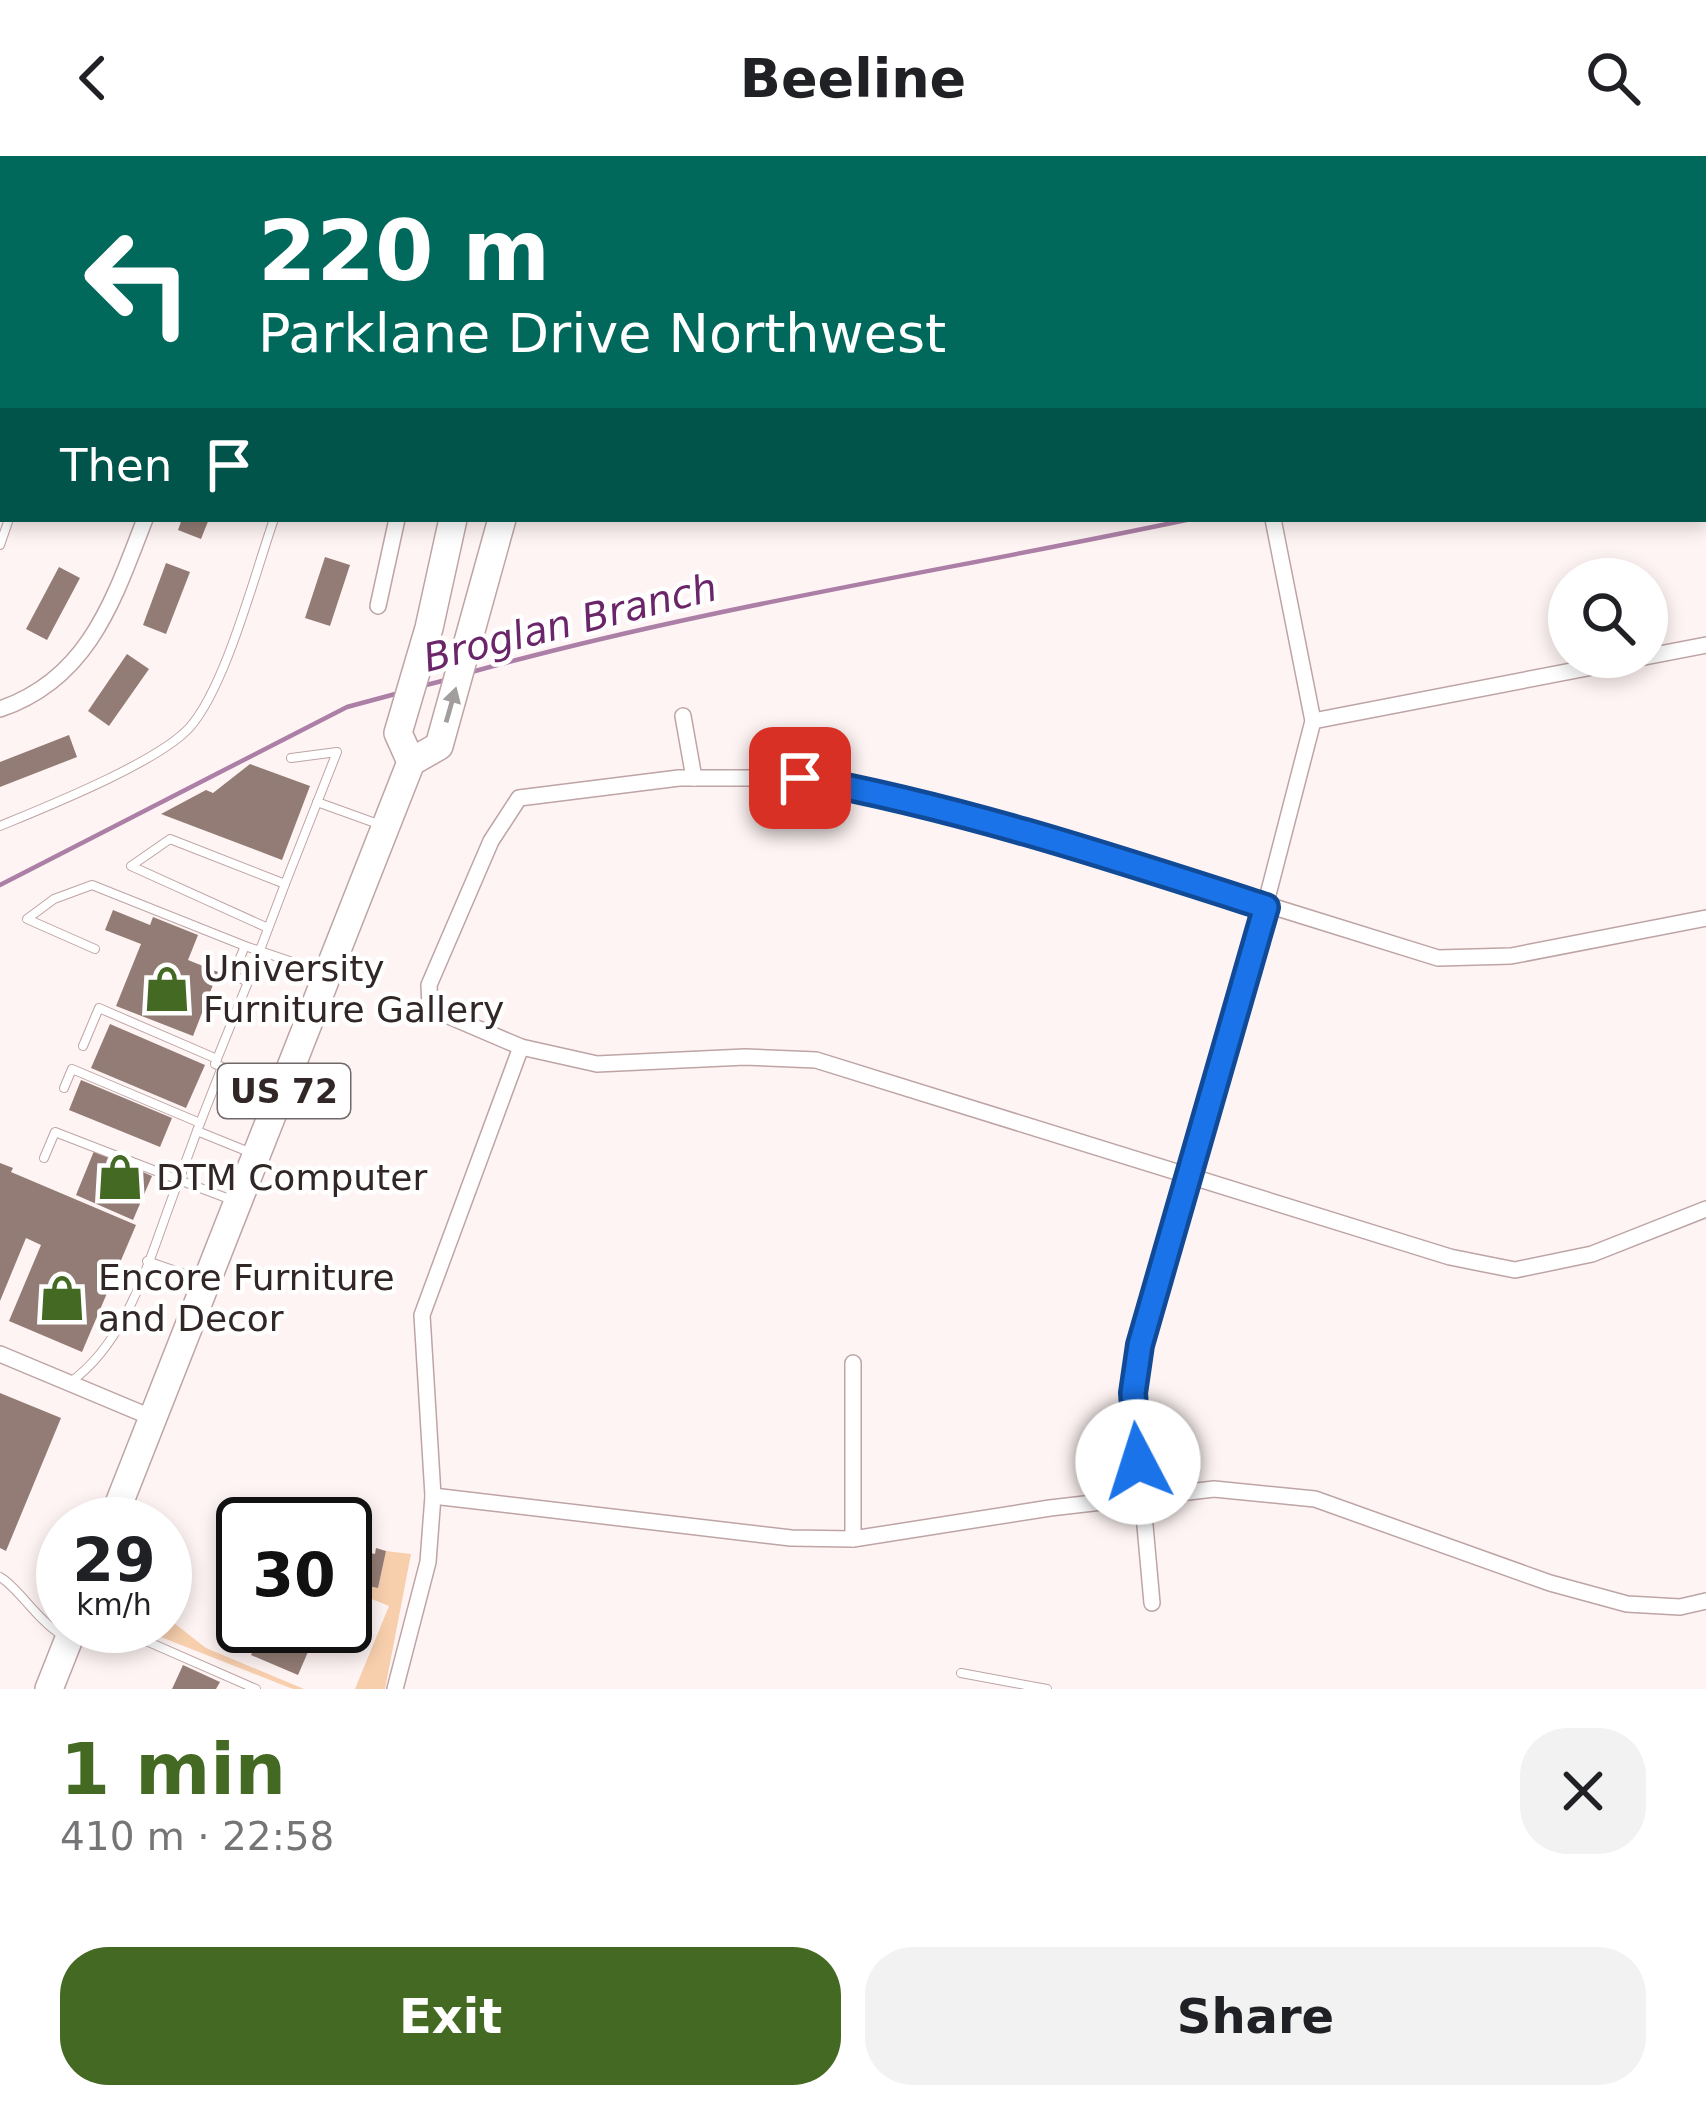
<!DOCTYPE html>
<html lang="en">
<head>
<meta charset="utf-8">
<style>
  :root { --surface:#fff; --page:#f2f2f2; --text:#202124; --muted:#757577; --accent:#446923 }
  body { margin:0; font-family:"DejaVu Sans",sans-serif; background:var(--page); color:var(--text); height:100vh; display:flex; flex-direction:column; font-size:45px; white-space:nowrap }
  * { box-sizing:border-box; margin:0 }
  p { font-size:39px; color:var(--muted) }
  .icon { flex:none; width:66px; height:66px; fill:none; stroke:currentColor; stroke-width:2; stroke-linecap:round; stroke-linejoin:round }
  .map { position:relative; height:1533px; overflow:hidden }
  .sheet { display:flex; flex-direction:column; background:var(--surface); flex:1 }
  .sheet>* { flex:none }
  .banner { position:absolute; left:0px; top:0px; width:1707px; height:366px; box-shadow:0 6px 18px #0003; background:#00695c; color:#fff; overflow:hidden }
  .buttons { position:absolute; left:1548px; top:402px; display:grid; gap:24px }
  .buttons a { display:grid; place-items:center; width:120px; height:120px; border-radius:50%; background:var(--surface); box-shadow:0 6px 18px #0003; font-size:60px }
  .speed { position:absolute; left:36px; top:1341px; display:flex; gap:24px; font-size:60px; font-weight:700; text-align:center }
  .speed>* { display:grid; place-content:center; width:156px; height:156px; border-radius:50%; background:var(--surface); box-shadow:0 6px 18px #0003; line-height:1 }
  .speed small { font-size:30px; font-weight:400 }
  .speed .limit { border:6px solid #111; border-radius:18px; background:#fff; color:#111 }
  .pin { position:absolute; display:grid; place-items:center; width:102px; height:102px; color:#fff; margin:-51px; border-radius:24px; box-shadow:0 6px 18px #0006 }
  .me { position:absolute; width:132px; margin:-66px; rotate:355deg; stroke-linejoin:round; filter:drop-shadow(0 0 9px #0008) }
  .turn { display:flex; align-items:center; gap:42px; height:252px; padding:0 60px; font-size:54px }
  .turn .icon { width:156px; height:156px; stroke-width:2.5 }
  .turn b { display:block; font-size:84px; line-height:102px }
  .then { display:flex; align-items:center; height:114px; padding:0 60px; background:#0003; gap:24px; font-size:45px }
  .round { display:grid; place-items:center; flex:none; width:126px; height:126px; border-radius:48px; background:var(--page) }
  .summary { display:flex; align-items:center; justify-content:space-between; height:204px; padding:0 60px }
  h1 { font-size:72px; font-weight:600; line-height:90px; color:var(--accent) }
  .button { display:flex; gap:24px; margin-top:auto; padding:24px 60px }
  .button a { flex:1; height:138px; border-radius:48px; background:var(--accent); color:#fff; font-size:48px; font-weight:600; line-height:138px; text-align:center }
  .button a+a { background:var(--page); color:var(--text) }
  header { display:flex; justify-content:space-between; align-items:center; height:156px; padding:0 60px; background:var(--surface); font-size:54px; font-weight:600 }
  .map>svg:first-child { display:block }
  .green { fill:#f7cfad }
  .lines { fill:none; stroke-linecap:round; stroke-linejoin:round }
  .stream { stroke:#ac7fa6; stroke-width:4.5 }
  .building { fill:#937c75 }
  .lane-casing { stroke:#bea4a5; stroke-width:10 }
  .street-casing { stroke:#bea4a5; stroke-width:18 }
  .highway-casing { stroke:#bea4a5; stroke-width:30 }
  .lane { stroke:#fff; stroke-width:8 }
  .street { stroke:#fff; stroke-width:15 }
  .highway { stroke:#fff; stroke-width:27 }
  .oneway { fill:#a29e9e }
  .route-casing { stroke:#114b97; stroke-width:30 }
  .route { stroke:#1a73e8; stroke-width:21 }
  .labels { text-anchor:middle; stroke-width:9; stroke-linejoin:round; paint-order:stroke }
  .shield { fill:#fff; stroke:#6f6868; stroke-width:3 }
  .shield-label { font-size:33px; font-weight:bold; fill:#312727 }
  .poi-label { font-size:36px; fill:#312727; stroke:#fff; text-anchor:start }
  .water-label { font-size:39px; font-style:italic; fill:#6a2669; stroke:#fff }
</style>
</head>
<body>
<header><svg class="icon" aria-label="back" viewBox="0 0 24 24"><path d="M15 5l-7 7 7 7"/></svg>Beeline<svg class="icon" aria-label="search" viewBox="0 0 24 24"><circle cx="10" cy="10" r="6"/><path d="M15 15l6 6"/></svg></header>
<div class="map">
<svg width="1706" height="1533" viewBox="0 0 1706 1533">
  <rect width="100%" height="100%" fill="#fff4f4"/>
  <!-- green -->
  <g class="green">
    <polygon points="386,1395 411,1398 385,1533 355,1533 389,1450 352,1435 362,1409 378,1432"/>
    <polygon points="165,1460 206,1492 304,1533 293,1533 133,1470 165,1470"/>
  </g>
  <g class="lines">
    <!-- stream -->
    <g class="stream">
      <polyline points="1704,290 1706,290"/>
      <path d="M468 517C706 451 950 414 1191 363"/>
      <polyline points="422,530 446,524"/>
      <polyline points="0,729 347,551 399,537"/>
    </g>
  </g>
  <!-- building -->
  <g class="building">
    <polygon points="182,363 209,363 201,383 178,374"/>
    <polygon points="325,401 350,409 330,470 305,462"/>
    <polygon points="166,407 190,416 166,478 143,469"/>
    <polygon points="59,411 80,422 47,484 26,473"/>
    <polygon points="127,498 149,513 109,570 88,555"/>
    <polygon points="69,579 77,601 0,631 0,606"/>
    <polygon points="250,608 310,630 282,704 161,658 206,634 213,637"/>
    <polygon points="113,754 150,769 153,761 198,779 188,804 218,816 193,880 116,850 141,788 105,774"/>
    <polygon points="110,868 205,909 186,952 91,912"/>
    <polygon points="81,924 172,962 160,991 69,954"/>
    <polygon points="94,995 152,1020 133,1064 76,1039"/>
    <polygon points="0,1007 13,1012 11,1016 136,1069 82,1196 9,1165 41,1089 26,1082 0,1145"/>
    <polygon points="0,1237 61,1262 6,1395 0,1392"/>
    <polygon points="376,1392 386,1395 378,1432 359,1428 363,1410 358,1408 361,1395 375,1398"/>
    <polygon points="263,1470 285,1470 314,1482 298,1519 251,1499"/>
    <polygon points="183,1509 220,1526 216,1533 172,1533"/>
  </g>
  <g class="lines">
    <defs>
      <g id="lane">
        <polyline points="338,0 338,3"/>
        <polyline points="643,0 651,3"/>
        <polyline points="84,3 84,0"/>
        <polyline points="623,3 624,0"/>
        <polyline points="0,389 9,363"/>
        <polyline points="317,646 378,668"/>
        <path d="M0 670C46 651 159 606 190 571 226 530 255 417 274 363"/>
        <polyline points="268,772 131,710 170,683 285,728 337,596 291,602"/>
        <polyline points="95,793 27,763 54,743 92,729 245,790"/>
        <polyline points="260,794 285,728"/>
        <polyline points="83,890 99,852 217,903"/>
        <polyline points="222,911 197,975 249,996"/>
        <polyline points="64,932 72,913 200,967"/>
        <polyline points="277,933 215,908 248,826 233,819 245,790 322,816"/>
        <polyline points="44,1002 55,976 179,1024 197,975"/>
        <polyline points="147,1105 202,1124"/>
        <path d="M69 1227C131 1184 152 1092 179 1024L232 1044"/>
        <path d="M0 1421C17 1430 37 1464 63 1480"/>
        <polyline points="112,1470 256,1533"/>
        <polyline points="961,1517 1047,1533"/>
      </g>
      <g id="street">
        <polyline points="210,3 210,0"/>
        <polyline points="446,3 447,0"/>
        <polyline points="866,3 868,0"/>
        <polyline points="1129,3 1130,0"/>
        <polyline points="1397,3 1398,0"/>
        <polyline points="1676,3 1677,0"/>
        <polyline points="1704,136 1706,135"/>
        <polyline points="0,182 3,182"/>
        <polyline points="378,450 397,363"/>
        <path d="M0 553C89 523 114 443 145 363"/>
        <polyline points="683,560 694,622"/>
        <polyline points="1313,565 1706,489"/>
        <polyline points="1706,762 1511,800 1438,802 1007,668 901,640 800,622 679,622 519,642 491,685 429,829 430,852 521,891 597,908 745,901 816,904 1450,1101 1515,1114 1592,1098 1706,1053"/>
        <polyline points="0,1198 153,1262"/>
        <polyline points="853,1207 853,1383"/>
        <polyline points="433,1340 791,1382 853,1383 1050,1352 1214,1333 1315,1343 1550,1427 1627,1448 1680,1451 1706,1445"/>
        <polyline points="1152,1447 1133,1237 1140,1189 1242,839 1313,565 1273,363"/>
        <polyline points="395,1533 428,1406 433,1340 422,1159 521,891"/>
      </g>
      <g id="highway">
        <polyline points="508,3 508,0"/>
        <polyline points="556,3 557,0"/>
        <polyline points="411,606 398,577 429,472 453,363"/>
        <polyline points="111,1368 411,606 439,590 502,363"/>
        <polyline points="49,1533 74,1470"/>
      </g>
    </defs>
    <!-- lane casing -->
    <use href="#lane" class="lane-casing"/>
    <!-- street casing -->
    <use href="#street" class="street-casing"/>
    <!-- highway casing -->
    <use href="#highway" class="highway-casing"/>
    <!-- lane -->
    <use href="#lane" class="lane"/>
    <!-- street -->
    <use href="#street" class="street"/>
    <!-- highway -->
    <use href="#highway" class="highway"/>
  </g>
  <!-- one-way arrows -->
  <defs><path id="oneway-solid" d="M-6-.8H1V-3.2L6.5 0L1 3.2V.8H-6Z" transform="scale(3)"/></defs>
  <use class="oneway" href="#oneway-solid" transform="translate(451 549) rotate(-74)"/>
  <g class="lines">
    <defs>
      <path id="route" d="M800 622C959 651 1111 701 1266 751L1140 1189 1133 1237 1138 1306"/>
    </defs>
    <!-- route casing -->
    <use href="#route" class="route-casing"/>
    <!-- route -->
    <use href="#route" class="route"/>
  </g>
  <!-- icons -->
  <defs>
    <symbol id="shop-bare" viewBox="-9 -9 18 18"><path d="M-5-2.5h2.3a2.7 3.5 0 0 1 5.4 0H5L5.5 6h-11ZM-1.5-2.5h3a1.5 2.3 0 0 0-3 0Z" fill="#446923" stroke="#fff" stroke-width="2.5" paint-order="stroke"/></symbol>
  </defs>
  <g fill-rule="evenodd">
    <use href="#shop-bare" x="134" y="800" width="66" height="66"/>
    <use href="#shop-bare" x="87" y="988" width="66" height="66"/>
    <use href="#shop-bare" x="29" y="1109" width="66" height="66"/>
  </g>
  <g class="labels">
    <!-- shield labels -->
    <rect class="shield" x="218" y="908" width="132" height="54" rx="9"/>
    <g class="shield-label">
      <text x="284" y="947">US 72</text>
    </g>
    <!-- poi labels -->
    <g class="poi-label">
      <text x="203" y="825">University<tspan x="203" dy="41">Furniture Gallery</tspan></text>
      <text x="156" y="1034">DTM Computer</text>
      <text x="98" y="1134">Encore Furniture<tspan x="98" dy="41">and Decor</tspan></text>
    </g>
    <!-- water labels -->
    <g class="water-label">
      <text transform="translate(570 466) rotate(-14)" y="14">Broglan Branch</text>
    </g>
  </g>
</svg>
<div class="buttons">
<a><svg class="icon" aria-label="search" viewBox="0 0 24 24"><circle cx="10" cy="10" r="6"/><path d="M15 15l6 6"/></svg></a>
</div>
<div class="speed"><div>29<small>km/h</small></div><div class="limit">30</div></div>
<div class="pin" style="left:800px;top:622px;background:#d93025"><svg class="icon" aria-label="arrive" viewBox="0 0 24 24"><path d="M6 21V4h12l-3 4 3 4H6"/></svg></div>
<svg class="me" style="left:1138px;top:1306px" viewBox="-20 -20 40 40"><circle r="19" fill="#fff"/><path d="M0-13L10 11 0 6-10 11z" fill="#1a73e8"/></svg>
<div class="banner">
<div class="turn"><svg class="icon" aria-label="left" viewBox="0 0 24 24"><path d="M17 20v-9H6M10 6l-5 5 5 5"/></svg><div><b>220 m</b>Parklane Drive Northwest</div></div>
<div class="then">Then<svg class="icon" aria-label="arrive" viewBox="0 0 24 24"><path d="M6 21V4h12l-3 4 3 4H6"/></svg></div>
</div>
</div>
<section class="sheet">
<div class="summary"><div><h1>1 min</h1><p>410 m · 22:58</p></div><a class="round"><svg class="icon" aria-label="close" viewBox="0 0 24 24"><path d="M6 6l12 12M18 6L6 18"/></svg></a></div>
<div class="button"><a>Exit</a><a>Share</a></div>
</section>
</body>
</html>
